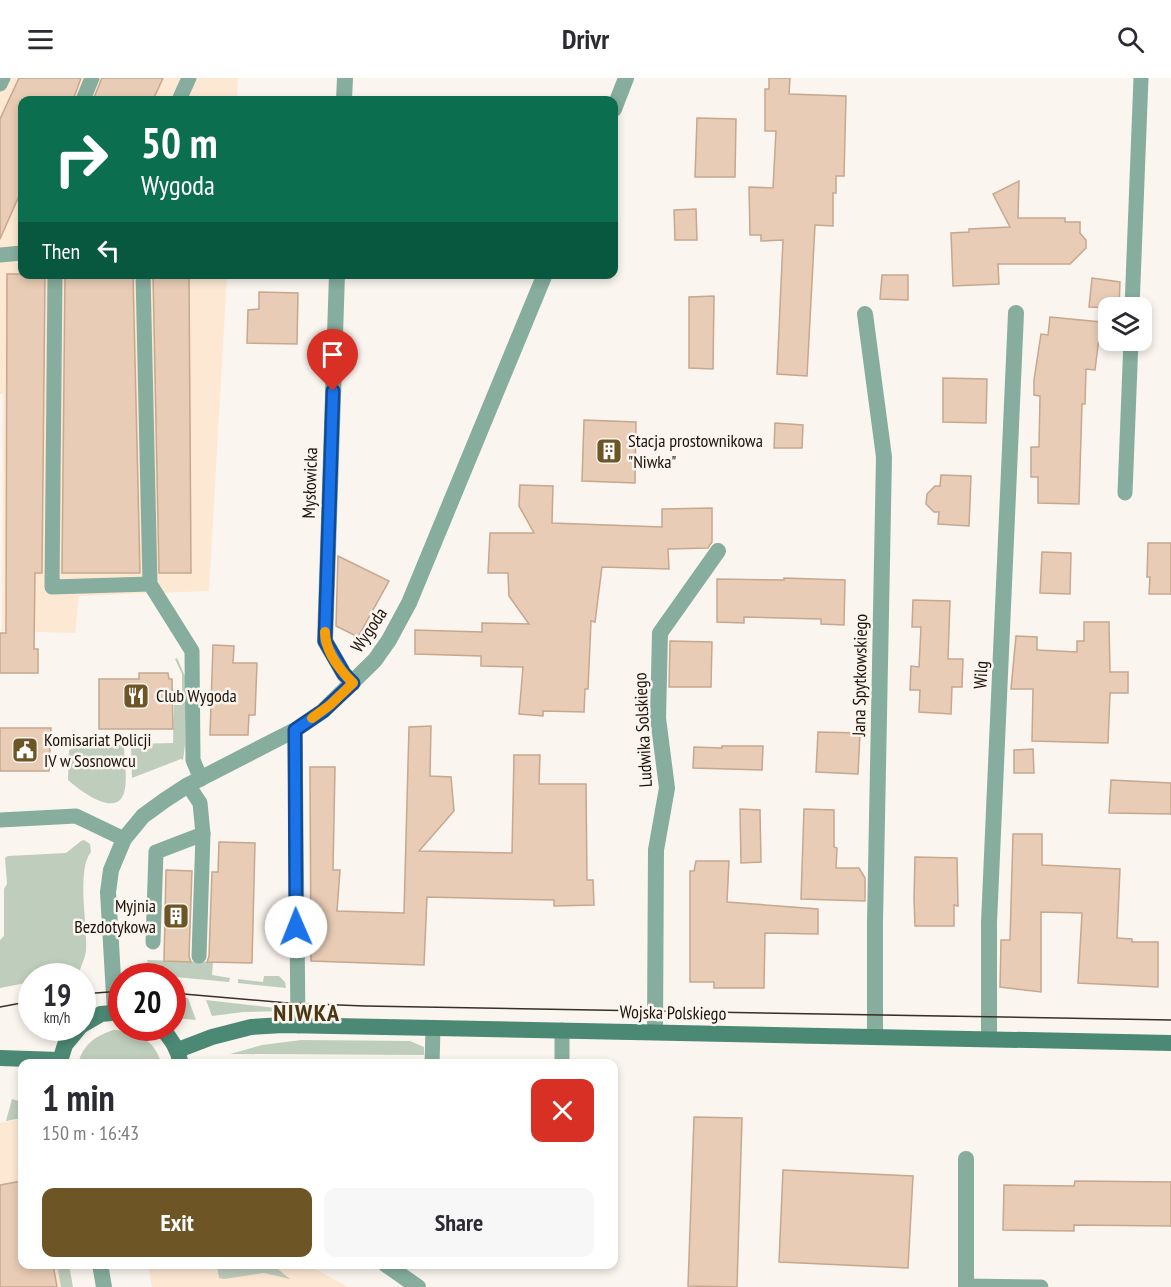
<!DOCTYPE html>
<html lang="en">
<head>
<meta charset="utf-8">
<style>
  :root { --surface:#fff; --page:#f7f7f7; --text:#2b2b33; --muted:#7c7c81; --accent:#6e5526 }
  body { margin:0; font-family:"PT Sans Narrow",sans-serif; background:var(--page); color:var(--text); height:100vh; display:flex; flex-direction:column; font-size:22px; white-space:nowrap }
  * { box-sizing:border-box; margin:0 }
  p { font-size:20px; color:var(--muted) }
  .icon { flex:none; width:33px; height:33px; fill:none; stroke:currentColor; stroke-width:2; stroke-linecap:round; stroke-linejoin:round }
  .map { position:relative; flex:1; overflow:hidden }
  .side { position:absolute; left:18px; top:981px; width:600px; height:210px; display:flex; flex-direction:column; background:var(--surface); border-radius:12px; box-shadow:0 3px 9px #0003 }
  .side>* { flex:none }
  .hud { position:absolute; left:18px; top:18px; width:600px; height:183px; border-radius:12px; box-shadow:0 3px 9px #0003; background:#0b6e4f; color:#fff; overflow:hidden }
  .tools { position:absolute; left:1098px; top:219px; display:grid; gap:12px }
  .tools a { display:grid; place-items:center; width:54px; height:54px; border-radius:12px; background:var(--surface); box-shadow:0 3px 9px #0003; font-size:30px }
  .speed { position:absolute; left:18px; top:885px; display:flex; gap:12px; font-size:30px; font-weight:700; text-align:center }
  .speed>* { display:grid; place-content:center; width:78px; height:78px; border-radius:50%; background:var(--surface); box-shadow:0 3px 9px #0003; line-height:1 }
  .speed small { font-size:15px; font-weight:400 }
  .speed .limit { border:9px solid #d22; background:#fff; color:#111 }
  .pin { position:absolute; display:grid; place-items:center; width:51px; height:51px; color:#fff; margin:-62px -26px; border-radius:50% 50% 50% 0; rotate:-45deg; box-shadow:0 0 6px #0007 }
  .pin .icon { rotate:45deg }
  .me { position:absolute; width:66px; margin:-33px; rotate:359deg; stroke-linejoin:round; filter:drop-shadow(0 0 4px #0008) }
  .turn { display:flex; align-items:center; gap:21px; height:126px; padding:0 24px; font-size:27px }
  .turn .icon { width:78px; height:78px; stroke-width:2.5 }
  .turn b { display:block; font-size:42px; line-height:51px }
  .then { display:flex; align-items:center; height:57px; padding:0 24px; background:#0003; gap:12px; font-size:22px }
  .round { display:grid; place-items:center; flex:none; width:63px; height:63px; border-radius:12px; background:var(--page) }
  .overview { display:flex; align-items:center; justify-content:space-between; height:102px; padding:0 24px }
  h1 { font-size:36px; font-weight:700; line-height:45px }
  .cta { display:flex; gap:12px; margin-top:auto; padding:12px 24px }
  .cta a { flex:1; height:69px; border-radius:12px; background:var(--accent); color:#fff; font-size:24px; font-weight:700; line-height:69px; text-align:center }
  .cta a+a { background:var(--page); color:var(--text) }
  header { display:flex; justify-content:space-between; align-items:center; height:78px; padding:0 24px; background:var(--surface); font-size:27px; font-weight:700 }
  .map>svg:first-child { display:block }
  .built { fill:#fde8d4 }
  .green { fill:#bfcdbc }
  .building { fill:#e9ccb5; stroke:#c6a78f; stroke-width:1.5 }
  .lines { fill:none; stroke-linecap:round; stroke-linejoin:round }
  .service { stroke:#86ad9e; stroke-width:15 }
  .minor { stroke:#86ad9e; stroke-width:16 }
  .secondary { stroke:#4c8975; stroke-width:16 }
  .tram { stroke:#382f25; stroke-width:1.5 }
  .route-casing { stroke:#114b97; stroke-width:15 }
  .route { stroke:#1a73e8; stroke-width:10 }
  .slow { stroke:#f59e0b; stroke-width:10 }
  .labels { text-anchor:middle; stroke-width:5; stroke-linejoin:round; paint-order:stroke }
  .poi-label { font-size:18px; fill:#1d1309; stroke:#fbf5ef; text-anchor:start }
  .street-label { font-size:18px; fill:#1d1309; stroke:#fbf5ef }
  .district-label { font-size:24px; font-weight:bold; letter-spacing:1.5px; fill:#4a3610; stroke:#fbf5ef }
</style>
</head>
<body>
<header><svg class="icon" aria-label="menu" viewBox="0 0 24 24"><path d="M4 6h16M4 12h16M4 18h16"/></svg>Drivr<svg class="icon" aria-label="search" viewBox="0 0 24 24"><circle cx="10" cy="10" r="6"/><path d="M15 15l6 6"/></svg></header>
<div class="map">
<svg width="1171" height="1209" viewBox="0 0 1171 1209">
  <rect width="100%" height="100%" fill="#fbf5ef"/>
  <!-- built -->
  <g class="built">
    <polygon points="0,0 238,0 237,22 22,22 22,196 227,197 209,513 79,518 75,555 2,553 3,316 0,316"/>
    <polygon points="22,1041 22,1186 64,1187 68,1209 0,1209 0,1045"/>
    <polygon points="148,1187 308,1187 348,1209 152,1209"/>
  </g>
  <!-- green -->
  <g class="green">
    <polygon points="177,580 185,598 185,667 183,682 181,681 132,700 131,666 173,665 174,627 182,627 182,596 175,581"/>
    <path d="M86 666 124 667C124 681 128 701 124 715 116 741 78 711 68 702L69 672Z"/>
    <path d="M84 762 90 766 91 774C76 792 88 849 86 873 85 880 81 888 79 895L62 898H32L31 904 0 910V862L4 858V811L7 806 5 780 8 778 66 775 81 763Z"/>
    <polygon points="147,882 213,884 212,897 230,900 229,904 154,897 149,894"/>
    <polygon points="264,898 279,898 285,904 286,910 238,905 238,901 263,904"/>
    <polygon points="173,919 188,920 196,942 173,940"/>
    <polygon points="206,922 285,931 285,933 243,934 212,938"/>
    <path d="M113 952C136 953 155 962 161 985H78C83 967 95 958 113 952Z"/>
    <polygon points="301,962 410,963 424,969 424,977 230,976 262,967"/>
    <polygon points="12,1021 22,1024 22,1040 6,1043"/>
    <polygon points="57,1187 69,1187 73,1209 61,1209"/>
    <polygon points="217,1187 273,1187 290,1201 264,1195 224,1201 219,1200"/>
  </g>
  <!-- building -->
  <g class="building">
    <polygon points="19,0 81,0 73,22 22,22 22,111 0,161 0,41"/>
    <polygon points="102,0 163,0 153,22 93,22"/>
    <polygon points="769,0 790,0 789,16 846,18 844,98 836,98 836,115 833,115 833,148 815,147 807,298 777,296 783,162 761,163 761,157 750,157 749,109 773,110 776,53 765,53 765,11 769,11"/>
    <polygon points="697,40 736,41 735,99 695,99"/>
    <polygon points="1019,103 1018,140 1065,140 1065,144 1080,144 1080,155 1086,162 1086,170 1070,186 998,186 999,206 953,208 951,155 969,154 969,151 1010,149 993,116"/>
    <polygon points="696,131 697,162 675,162 674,132"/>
    <polygon points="7,196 45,196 42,495 35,495 34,571 38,571 38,595 0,595 0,555 6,555"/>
    <polygon points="65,196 133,196 140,495 62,495"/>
    <polygon points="153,196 189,196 191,495 159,495"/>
    <polygon points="882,197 908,197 908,222 880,221"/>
    <polygon points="1092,200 1120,204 1119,230 1089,229"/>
    <polygon points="259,214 298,215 297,266 247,265 248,232 259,231"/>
    <polygon points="714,218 713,291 689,290 689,219"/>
    <polygon points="1050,239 1101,244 1095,292 1086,291 1085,326 1082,326 1079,426 1038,425 1038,399 1031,399 1031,369 1039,369 1040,318 1034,317 1034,302 1041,256 1048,257"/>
    <polygon points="943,300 987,301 986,345 943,344"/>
    <polygon points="584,342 636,344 635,405 582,403"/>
    <polygon points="775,345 803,347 802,370 774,370"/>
    <polygon points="941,397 971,398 969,448 938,446 939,434 934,434 926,426 927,416 935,408 940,408"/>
    <polygon points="520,407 553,408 552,445 662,449 662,431 712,430 712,464 708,470 668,471 669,491 602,489 595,544 591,543 588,611 585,611 584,634 543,633 543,638 519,636 523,589 481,588 481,578 415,576 415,552 482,554 482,545 529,546 509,518 508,495 488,495 490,455 534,455 519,428"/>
    <polygon points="1148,465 1171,465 1171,516 1149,516 1150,499 1147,499"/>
    <polygon points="1042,474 1071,475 1070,516 1040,515"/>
    <polygon points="338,478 389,503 358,559 336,548"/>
    <polygon points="784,500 845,502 844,547 821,546 821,541 744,539 744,545 717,544 717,501 784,502"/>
    <polygon points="913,522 950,523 948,581 963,581 962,609 952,609 951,636 919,634 920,612 910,612 911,588 919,589 921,549 912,549"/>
    <polygon points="1084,544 1109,544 1110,594 1128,594 1128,615 1110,615 1108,665 1032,663 1033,611 1011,611 1016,558 1037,559 1037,572 1077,574 1077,563 1084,563"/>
    <polygon points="670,563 712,564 711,609 669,609"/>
    <polygon points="213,567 234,568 233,585 257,585 255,637 249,637 248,657 210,657"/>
    <polygon points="139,595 168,595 169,601 172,601 173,651 99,651 99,601 139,601"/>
    <polygon points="431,648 430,698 451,699 454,733 419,773 512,775 514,677 540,677 539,706 586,706 587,802 593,802 594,827 554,828 554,822 427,819 424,887 311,883 310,689 335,689 333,792 340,792 337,833 404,835 409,649"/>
    <polygon points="0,650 51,650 49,693 0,693"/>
    <polygon points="818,654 860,655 858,696 816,694"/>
    <polygon points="722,668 763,668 762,692 693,690 694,669 722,670"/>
    <polygon points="1033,671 1034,695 1014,695 1014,672"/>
    <polygon points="1111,702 1171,705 1171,736 1109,735"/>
    <polygon points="740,731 760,732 761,784 741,785"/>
    <polygon points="804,731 834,732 834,769 837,770 836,790 859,790 865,800 865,823 801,821"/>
    <polygon points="1013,756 1042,756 1042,787 1120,791 1117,860 1132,861 1132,864 1158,864 1158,909 1078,905 1082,835 1041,834 1041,914 1000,909 1001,862 1010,862"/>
    <polygon points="219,764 255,765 252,885 207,884 209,878 212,794 218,794"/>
    <polygon points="915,779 957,780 958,828 954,827 954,848 915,848 914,821"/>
    <polygon points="696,783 729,783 727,824 818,831 818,856 765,855 764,910 714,910 714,904 690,904 690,793 694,793"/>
    <polygon points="166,792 192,793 189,878 191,884 164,883"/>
    <polygon points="694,1039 742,1040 737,1209 688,1208"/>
    <polygon points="783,1092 913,1098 908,1190 779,1184"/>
    <polygon points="22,1103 22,1186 53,1186 57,1209 0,1209 0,1107"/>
    <polygon points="1075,1103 1171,1104 1171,1148 1074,1147 1074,1153 1003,1152 1004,1107 1074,1108"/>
  </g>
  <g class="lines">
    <!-- service -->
    <g class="service">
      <polyline points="0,6 3,0"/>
      <polyline points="83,22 92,0"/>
      <polyline points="179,22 189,0"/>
      <polyline points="0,177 22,175"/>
      <polyline points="55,196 52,509 150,506"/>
      <polyline points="143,196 150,506 192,573 193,682 201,701"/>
      <polyline points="1132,230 1141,0"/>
      <polyline points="1125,415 1131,262"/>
      <polyline points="295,652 298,948"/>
      <polyline points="188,707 200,725 203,756 199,878"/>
      <polyline points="0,742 76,738 124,761"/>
      <polyline points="153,864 156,774 203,756"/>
      <polyline points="432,986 433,950"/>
      <polyline points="562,986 562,952"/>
      <polyline points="966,1208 1041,1209"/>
    </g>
    <!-- minor -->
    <g class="minor">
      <polyline points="344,22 345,0"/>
      <polyline points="614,31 626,0"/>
      <polyline points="337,196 325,563 344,596 353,605"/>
      <polyline points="865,236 884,379 875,844 875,959"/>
      <polyline points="115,934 108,814 111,792 124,761 143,738 165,722 188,707 295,652 323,633 375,582 389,562 409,525 545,196"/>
      <polyline points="655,954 656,772 667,710 658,640 660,555 718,473"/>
      <polyline points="989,961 989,845 1016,235"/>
      <polyline points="100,1186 104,1209"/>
      <polyline points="385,1186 418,1209"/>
      <polyline points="966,1209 966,1081"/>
    </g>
    <!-- secondary -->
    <g class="secondary">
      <polyline points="82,947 101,936 122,934"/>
      <path d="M161 950C172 961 178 971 181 986"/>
      <polyline points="178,972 212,959 251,949 283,947 1171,965"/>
      <polyline points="0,980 59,982"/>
      <polyline points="59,986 65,967 79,950"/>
    </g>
    <!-- tram -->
    <g class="tram">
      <polyline points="172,915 288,925 365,928 1171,942"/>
      <polyline points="82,916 122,913"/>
      <polyline points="0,929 32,923"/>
    </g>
  </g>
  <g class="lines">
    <defs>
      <polyline id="route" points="296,849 295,652 323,633 353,605 344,596 325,563 333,313"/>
    </defs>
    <!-- route casing -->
    <use href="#route" class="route-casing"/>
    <!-- route -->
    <use href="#route" class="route"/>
    <!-- slow -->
    <path class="slow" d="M312 640 330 627 353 605C340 592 325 574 325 554"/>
  </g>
  <!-- icons -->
  <defs>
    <symbol id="building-square" viewBox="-11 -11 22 22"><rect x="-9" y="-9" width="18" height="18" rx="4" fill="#6e5526" stroke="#fbf5ef"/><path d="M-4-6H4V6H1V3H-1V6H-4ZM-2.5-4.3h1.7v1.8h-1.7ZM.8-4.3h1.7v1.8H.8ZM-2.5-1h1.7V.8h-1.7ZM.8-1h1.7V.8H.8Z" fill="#fff"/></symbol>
    <symbol id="restaurant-square" viewBox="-11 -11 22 22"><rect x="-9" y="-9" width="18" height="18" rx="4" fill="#6e5526" stroke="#fbf5ef"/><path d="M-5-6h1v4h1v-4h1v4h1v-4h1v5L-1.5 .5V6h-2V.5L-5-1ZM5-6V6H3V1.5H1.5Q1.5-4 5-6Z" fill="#fff"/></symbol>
    <symbol id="civic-square" viewBox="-11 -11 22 22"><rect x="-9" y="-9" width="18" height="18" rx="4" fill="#6e5526" stroke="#fbf5ef"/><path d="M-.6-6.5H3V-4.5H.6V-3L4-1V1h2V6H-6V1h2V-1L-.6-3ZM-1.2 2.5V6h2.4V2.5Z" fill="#fff"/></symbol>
  </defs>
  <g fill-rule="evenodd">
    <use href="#building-square" x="594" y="358" width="30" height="30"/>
    <use href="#restaurant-square" x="121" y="603" width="30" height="30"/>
    <use href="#civic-square" x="10" y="657" width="30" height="30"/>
    <use href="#building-square" x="161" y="823" width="30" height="30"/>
  </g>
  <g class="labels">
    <!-- poi labels -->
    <g class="poi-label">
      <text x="628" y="369">Stacja prostownikowa<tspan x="628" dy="21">"Niwka"</tspan></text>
      <text x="156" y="624">Club Wygoda</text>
      <text x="44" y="668">Komisariat Policji<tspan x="44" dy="21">IV w Sosnowcu</tspan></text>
      <text x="156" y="834" text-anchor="end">Myjnia<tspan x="156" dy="21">Bezdotykowa</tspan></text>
    </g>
    <!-- street labels -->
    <g class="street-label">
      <text transform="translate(310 405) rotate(-88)" y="6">Mysłowicka</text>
      <text transform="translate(369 552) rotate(-56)" y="6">Wygoda</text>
      <text transform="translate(860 597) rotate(-89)" y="6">Jana Spytkowskiego</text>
      <text transform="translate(981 597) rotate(-87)" y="6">Wilg</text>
      <text transform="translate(643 652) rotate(-93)" y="6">Ludwika Solskiego</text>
      <text transform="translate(673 935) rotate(1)" y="6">Wojska Polskiego</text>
    </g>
    <!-- district labels -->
    <g class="district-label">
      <text x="307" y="943">NIWKA</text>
    </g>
  </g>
</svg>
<div class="tools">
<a><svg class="icon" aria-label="layers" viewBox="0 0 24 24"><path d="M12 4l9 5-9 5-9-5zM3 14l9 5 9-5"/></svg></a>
</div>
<div class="speed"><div>19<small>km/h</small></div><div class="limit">20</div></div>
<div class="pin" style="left:333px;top:313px;background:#d93025"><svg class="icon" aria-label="arrive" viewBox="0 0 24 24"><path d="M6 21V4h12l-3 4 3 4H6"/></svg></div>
<svg class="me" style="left:296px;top:849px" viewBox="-20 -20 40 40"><circle r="19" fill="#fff"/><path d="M0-13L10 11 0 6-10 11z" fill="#1a73e8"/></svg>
<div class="hud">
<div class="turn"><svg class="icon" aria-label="right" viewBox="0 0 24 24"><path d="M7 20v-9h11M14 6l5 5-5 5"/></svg><div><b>50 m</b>Wygoda</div></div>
<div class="then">Then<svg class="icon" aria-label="left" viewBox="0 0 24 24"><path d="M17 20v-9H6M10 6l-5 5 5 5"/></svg></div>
</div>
<section class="side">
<div class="overview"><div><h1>1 min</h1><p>150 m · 16:43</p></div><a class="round" style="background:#d93025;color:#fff"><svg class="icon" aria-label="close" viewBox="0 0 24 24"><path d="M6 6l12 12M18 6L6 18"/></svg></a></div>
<div class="cta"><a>Exit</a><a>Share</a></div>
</section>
</div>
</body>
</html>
